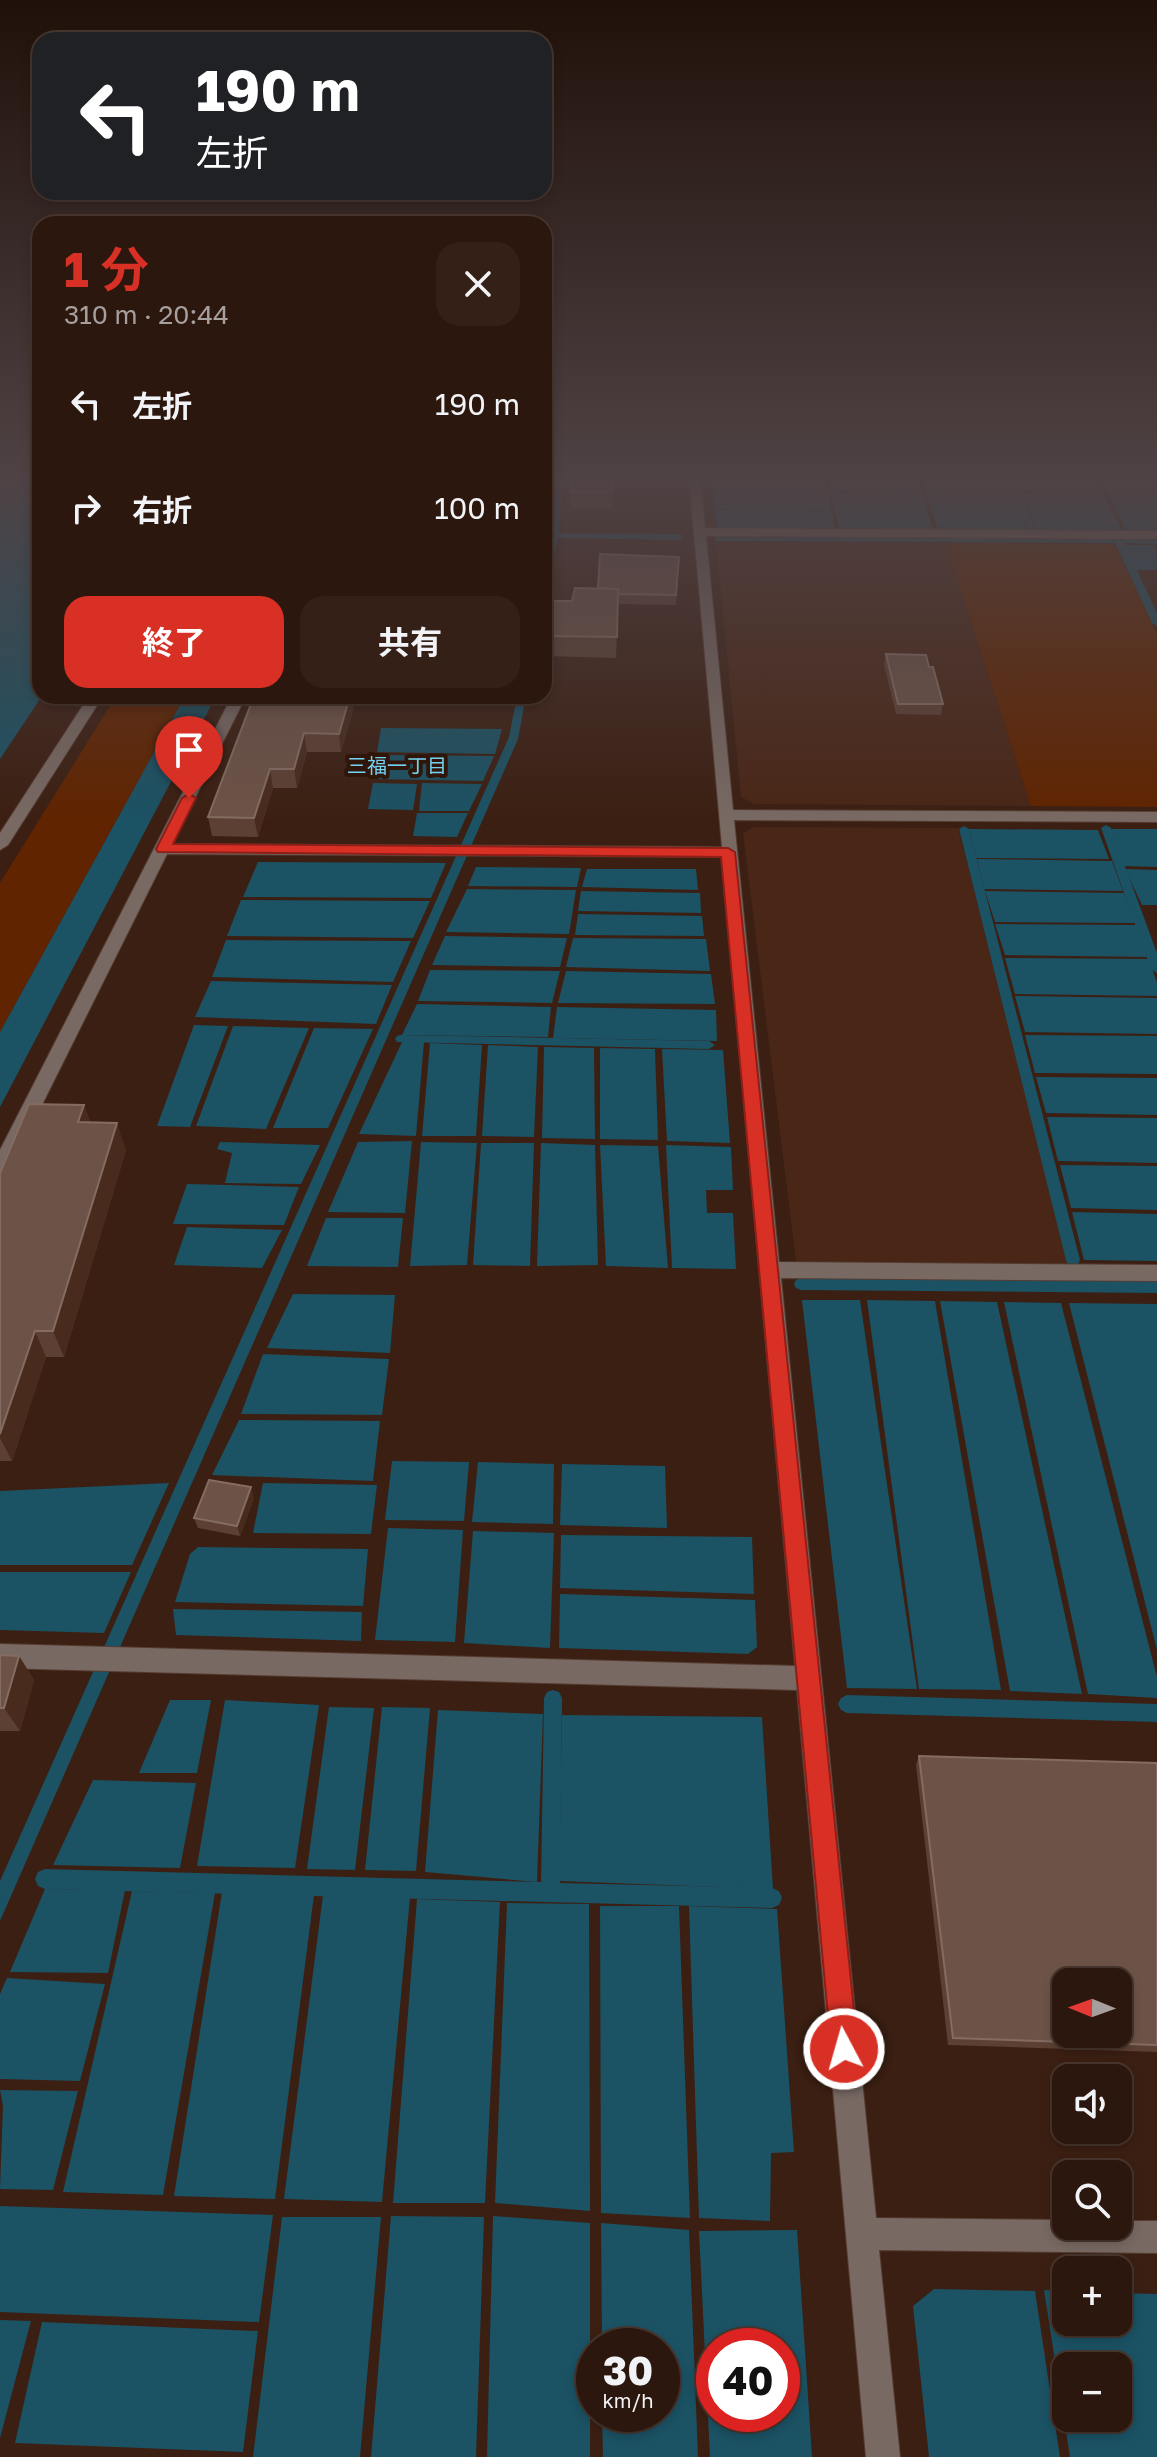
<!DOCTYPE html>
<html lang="ja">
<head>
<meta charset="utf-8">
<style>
  :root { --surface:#2c170e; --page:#342017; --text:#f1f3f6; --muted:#a69f9e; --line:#48362e; --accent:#d93025 }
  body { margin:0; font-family:"Golos Text","Noto Sans JP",sans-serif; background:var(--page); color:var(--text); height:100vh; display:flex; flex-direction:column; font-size:30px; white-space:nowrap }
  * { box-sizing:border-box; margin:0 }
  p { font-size:26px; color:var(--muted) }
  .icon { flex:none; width:44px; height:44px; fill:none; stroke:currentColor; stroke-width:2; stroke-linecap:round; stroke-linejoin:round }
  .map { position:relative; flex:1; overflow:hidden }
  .side { position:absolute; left:32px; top:216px; width:520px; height:488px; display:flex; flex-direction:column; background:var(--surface); border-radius:24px; box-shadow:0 4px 12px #0003,0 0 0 2px var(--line) }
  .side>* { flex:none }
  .hud { position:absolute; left:32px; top:32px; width:520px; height:168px; border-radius:24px; box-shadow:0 4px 12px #0003,0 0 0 2px var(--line); background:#202124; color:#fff; overflow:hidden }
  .needle { width:52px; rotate:271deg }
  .buttons { position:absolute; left:1052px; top:1968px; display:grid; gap:16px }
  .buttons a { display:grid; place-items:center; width:80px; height:80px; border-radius:16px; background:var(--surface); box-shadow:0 4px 12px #0003,0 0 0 2px var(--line); font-size:40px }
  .speed { position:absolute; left:576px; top:2328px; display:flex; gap:16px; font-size:40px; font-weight:700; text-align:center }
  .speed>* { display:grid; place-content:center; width:104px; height:104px; border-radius:50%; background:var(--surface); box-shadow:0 4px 12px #0003,0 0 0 2px var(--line); line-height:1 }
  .speed small { font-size:20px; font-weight:400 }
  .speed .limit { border:12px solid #d22; background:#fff; color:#111 }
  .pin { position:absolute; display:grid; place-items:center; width:68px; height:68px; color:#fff; margin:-82px -34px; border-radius:50% 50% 50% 0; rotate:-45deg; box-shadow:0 0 8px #0007 }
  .pin .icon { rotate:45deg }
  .me { position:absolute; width:88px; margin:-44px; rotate:354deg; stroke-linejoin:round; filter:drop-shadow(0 0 6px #0008) }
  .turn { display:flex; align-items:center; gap:28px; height:168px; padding:0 32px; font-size:36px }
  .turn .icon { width:104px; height:104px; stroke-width:2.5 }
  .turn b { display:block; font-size:56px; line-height:68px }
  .round { display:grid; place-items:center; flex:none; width:84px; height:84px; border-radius:24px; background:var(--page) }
  .headline { display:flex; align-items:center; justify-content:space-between; height:136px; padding:0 32px }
  h1 { font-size:48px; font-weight:700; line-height:60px; color:var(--accent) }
  .action { display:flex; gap:16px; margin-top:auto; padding:16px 32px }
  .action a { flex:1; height:92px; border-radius:24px; background:var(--accent); color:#fff; font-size:32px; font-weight:700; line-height:92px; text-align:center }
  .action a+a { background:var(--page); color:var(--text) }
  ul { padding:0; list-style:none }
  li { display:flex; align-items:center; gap:24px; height:104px; padding:0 32px }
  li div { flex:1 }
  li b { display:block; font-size:30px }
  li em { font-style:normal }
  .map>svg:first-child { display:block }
  .built { fill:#492616 }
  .green { fill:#602400 }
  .water { fill:#1b5264; fill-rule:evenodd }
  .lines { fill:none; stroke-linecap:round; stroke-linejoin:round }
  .stream { fill:#1b5264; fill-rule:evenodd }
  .minor-casing { stroke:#563c31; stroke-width:2 }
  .minor { fill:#786963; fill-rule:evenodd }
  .wall { fill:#5c4033 }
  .shaded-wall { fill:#482b1d }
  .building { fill:#6d5347; stroke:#846c61; stroke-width:2; fill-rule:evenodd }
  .route { fill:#d93025; stroke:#8d1f18; stroke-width:2 }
  .labels { text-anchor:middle; stroke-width:8; stroke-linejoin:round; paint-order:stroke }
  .far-neighbourhood-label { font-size:20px; fill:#74d1f2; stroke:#301609 }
</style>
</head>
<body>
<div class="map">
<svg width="1157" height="2457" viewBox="0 0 1157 2457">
  <rect width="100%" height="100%" fill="#3b1f12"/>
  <!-- built -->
  <g class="built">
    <polygon points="716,543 945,543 1031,806 754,804 741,797"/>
    <polygon points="754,827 958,828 1070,1264 796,1261 743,833"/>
  </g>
  <!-- green -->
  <g class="green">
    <polygon points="945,543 1114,544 1157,634 1157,807 1031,806"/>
    <polygon points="116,696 185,696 0,1032 0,883"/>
  </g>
  <!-- water -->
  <g class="water">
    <polygon points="0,477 40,477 42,696 0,759"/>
    <polygon points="557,477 564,477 558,536 544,607 544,572"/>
    <polygon points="712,477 825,477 828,492 714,491"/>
    <polygon points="835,477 917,477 922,492 838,491"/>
    <polygon points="922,477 1006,477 1012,492 926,492"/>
    <polygon points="1014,477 1095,477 1103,492 1020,491"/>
    <polygon points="1100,477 1157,477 1157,492 1107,492"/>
    <polygon points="714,492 828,493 831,510 715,509"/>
    <polygon points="838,493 922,493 933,530 846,529"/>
    <polygon points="926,493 1013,494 1027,530 938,530"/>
    <polygon points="1022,493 1104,494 1122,531 1037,531"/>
    <polygon points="1108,494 1157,494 1157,531 1126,531"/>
    <polygon points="715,510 832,511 835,529 717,528"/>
    <polygon points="1124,545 1156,545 1157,570 1136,570"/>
    <polygon points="185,696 216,696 0,1107 0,1032"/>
    <polygon points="517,696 526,696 518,739 0,1921 0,1881 509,737"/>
    <polygon points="381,728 502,729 495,754 377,752"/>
    <polygon points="377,755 494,756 483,781 372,779"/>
    <polygon points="373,783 417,784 413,810 368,809"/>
    <polygon points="422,783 482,784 469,811 419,811"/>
    <polygon points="417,813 468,813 457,837 413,836"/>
    <polygon points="969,829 1098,830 1109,859 976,858"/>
    <polygon points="1111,829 1157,829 1157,867 1124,866"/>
    <polygon points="977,859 1112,861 1123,891 984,889"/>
    <polygon points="258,862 446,863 431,898 243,897"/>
    <polygon points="476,867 581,868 577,887 468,886"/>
    <polygon points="587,869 696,869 698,890 582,887"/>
    <polygon points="1125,869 1157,870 1157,905 1142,905"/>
    <polygon points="467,889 576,890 569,934 446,932"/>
    <polygon points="581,891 700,893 701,913 578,911"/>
    <polygon points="985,891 1124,893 1136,923 995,922"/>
    <polygon points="241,900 430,901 413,938 227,936"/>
    <polygon points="578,914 702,916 704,936 575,935"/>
    <polygon points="995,924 1136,925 1148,957 1005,955"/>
    <polygon points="445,936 567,938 560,967 432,965"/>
    <polygon points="573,938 706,939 710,971 566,967"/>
    <polygon points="226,940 411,941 393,982 212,977"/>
    <polygon points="1005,958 1149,959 1157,983 1157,996 1015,994"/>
    <polygon points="430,970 560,971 552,1003 418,1001"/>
    <polygon points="566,971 711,974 715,1004 558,1003"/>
    <polygon points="211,981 392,985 376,1024 195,1017"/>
    <polygon points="1015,996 1157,998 1157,1034 1025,1032"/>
    <polygon points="417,1004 551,1007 548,1037 402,1035"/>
    <polygon points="557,1007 716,1010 717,1041 553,1038"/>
    <polygon points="194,1025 228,1026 190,1127 157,1126"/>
    <polygon points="233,1026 309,1028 266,1129 196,1126"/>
    <polygon points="314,1028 373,1029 328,1128 273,1128"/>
    <polygon points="1025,1035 1157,1036 1157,1074 1035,1073"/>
    <polygon points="402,1042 424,1042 416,1136 359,1134"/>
    <polygon points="430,1043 482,1045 476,1136 422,1136"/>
    <polygon points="488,1045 538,1047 534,1137 482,1136"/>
    <polygon points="544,1047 594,1048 595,1139 542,1138"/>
    <polygon points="600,1048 655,1049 658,1140 600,1139"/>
    <polygon points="662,1049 723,1050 730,1143 667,1141"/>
    <polygon points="1036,1077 1157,1078 1157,1115 1046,1113"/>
    <polygon points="1047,1117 1157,1118 1157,1163 1058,1161"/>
    <polygon points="412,1141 405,1213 328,1212 358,1142"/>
    <polygon points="220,1142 320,1145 301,1184 225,1183 232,1153 217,1149"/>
    <polygon points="421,1142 477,1143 467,1265 410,1266"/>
    <polygon points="481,1143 534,1143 530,1266 473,1265"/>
    <polygon points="541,1143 595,1145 598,1265 537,1266"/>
    <polygon points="600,1145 658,1146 668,1268 606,1266"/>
    <polygon points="666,1145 731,1147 733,1190 706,1190 707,1213 733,1213 736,1269 672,1268"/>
    <polygon points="1060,1165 1157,1166 1157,1210 1071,1208"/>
    <polygon points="187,1184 299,1187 284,1225 173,1224"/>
    <polygon points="1072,1212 1157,1214 1157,1261 1084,1260"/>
    <polygon points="326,1218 403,1218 398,1267 307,1266"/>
    <polygon points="187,1227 282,1230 262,1268 174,1265"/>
    <polygon points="293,1294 395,1295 390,1353 267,1348"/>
    <polygon points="802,1300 860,1300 917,1689 847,1688"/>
    <polygon points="867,1300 935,1301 1001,1690 919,1689"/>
    <polygon points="940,1301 997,1302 1082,1694 1010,1691"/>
    <polygon points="1004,1302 1061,1303 1157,1677 1157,1698 1088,1694"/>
    <polygon points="1069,1303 1157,1304 1157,1650"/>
    <polygon points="263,1354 389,1359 382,1415 241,1414"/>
    <polygon points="239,1420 380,1421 373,1481 212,1475"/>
    <polygon points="392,1461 469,1462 464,1521 385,1520"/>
    <polygon points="478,1462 554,1464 553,1524 472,1522"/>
    <polygon points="562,1464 665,1466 667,1528 560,1525"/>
    <polygon points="169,1483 132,1565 0,1565 0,1491"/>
    <polygon points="263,1483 377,1485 371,1534 253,1533"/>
    <polygon points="388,1528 463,1530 455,1642 375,1640"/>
    <polygon points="473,1531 554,1533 550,1648 464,1643"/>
    <polygon points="561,1535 752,1537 754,1594 560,1588"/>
    <polygon points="198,1547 368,1549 363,1606 175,1602 190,1554"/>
    <polygon points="0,1572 131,1572 104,1633 0,1630"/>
    <polygon points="560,1594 755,1600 757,1647 748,1654 559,1648"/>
    <polygon points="173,1609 362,1612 361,1641 176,1635"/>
    <polygon points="170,1700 211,1700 197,1773 139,1773"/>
    <polygon points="225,1700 319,1705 295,1868 197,1866"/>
    <polygon points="329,1707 374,1708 355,1870 307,1869"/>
    <polygon points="382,1707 430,1708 416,1871 365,1870"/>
    <polygon points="438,1710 543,1714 537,1882 425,1872"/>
    <polygon points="562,1715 762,1717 773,1889 559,1881"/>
    <polygon points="93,1780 196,1783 180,1868 53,1865"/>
    <polygon points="45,1889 125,1890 108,1973 10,1972"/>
    <polygon points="132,1891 215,1893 163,2195 63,2192"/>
    <polygon points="222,1892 314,1895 275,2199 174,2196"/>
    <polygon points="323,1895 410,1897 382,2202 284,2199"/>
    <polygon points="417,1899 500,1902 485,2203 393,2203"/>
    <polygon points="507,1903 589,1904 590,2211 495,2203"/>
    <polygon points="600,1906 679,1906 690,2218 601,2213"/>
    <polygon points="689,1906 777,1909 794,2152 771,2153 770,2221 699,2218"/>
    <polygon points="7,1978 105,1984 80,2081 0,2079 0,1994"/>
    <polygon points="0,2090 78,2091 53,2190 0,2189 3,2106"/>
    <polygon points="0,2206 273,2215 259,2322 0,2312"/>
    <polygon points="391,2216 484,2217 476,2457 371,2457"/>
    <polygon points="493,2216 590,2223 590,2457 487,2457"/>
    <polygon points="282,2217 381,2217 360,2457 253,2457"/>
    <polygon points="601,2223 689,2230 698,2457 603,2457 602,2414 662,2414 662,2346 602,2346"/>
    <path d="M797 2230 812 2457H710L699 2231ZM714 2346H782V2414H714Z"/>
    <polygon points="934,2289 1035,2291 1060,2457 929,2457 913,2306"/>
    <path d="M1044 2290 1066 2291V2322H1118V2293L1157 2294V2457H1070ZM1066 2366H1118V2418H1066Z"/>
    <polygon points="0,2320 31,2321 0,2438"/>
    <polygon points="42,2322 258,2331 243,2452 15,2443"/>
  </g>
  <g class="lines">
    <!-- stream -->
    <g class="stream">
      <polygon points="827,477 835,477 846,531 839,529"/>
      <polygon points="1006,477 1014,477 1036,530 1035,532 1028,530"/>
      <polygon points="558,533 680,534 684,537 680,540 555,538 554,536"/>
      <polygon points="718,536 1157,538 1157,544 1124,543 1157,613 1157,626 1152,623 1115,543 715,541 715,537"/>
      <polygon points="1106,825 1111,828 1157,953 1157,973 1151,969 1101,828"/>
      <polygon points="964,826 969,829 1080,1260 1078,1264 1068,1264 1066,1260 959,829"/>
      <polygon points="401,1035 709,1041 715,1045 709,1049 397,1042 395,1039 397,1036"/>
      <polygon points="801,1278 1157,1281 1157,1293 801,1290 796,1288 794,1284 796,1280"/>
      <polygon points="553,1690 559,1692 562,1698 560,1883 772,1888 779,1891 782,1898 779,1905 772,1908 45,1889 38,1886 35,1879 38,1872 45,1869 541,1882 544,1698 547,1692"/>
      <polygon points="847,1695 1157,1704 1157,1722 847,1713 841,1710 838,1704 841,1698"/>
    </g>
    <defs>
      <g id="minor">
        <polygon points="689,477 700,477 705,528 1157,531 1157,539 706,536 733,810 1157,812 1157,822 734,820 779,1262 1157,1265 1157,1281 781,1278 876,2218 1066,2220 1066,2226 1118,2226 1118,2221 1157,2221 1157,2253 879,2250 900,2457 866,2457 797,1690 0,1668 0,1644 795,1666 722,857 167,854 10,1169 0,1176 0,1150 232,696 246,696 172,844 722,847"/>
        <polygon points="89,696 103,696 8,845 0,850 0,833"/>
      </g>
    </defs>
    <!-- minor casing -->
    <use href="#minor" class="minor-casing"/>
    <!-- minor -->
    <use href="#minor" class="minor"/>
  </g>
  <!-- wall -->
  <g class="wall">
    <polygon points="614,477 612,509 571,508 570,492"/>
    <polygon points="679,557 676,605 618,604 616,658 544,656 544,601 572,601 598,588"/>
    <polygon points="886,654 929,667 943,704 941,715 896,714 884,665"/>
    <polygon points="254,696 357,696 341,752 307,752 297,788 273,788 258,837 212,836 208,817"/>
    <polygon points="84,1105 90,1122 126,1150 64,1357 46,1357 12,1461 0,1461 0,1173"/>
    <polygon points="254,1498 240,1536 198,1528 194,1518"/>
    <polygon points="0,1655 19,1656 34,1680 20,1731 0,1731"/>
    <polygon points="919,1756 1157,1763 1157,2052 948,2045 916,1765"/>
  </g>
  <!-- shaded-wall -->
  <g class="shaded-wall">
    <polygon points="350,696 357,696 341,752 339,734"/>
    <polygon points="304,733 307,752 297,788 294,769"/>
    <polygon points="270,769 273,788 258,837 254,818"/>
    <polygon points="84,1105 93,1132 78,1122"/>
    <polygon points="117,1123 126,1150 64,1357 53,1331"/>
    <polygon points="35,1331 46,1357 12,1461 0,1438 0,1434"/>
    <polygon points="251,1487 254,1498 240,1536 237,1526"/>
    <polygon points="19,1656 34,1680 20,1731 4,1708"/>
  </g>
  <!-- building -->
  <g class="building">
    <polygon points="572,477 613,477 612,492 570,492"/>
    <polygon points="600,554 679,557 676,595 618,594 618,589 598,588"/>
    <polygon points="575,588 618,589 617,637 544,636 544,601 572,601"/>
    <polygon points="886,654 926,655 929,667 933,667 943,704 898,704"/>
    <polygon points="254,696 350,696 339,734 304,733 294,769 270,769 254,818 208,817"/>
    <polygon points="29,1104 84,1105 78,1122 117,1123 53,1331 35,1331 0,1434 0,1173"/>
    <polygon points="209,1480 251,1487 237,1526 194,1518"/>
    <polygon points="0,1655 19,1656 4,1708 0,1708"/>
    <path d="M919 1756 1157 1763V2045L953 2038ZM1066 1982H1118V2034H1066Z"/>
  </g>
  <!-- sky -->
  <linearGradient id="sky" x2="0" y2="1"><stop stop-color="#20110a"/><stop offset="0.58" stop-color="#4f4244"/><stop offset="1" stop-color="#4f4244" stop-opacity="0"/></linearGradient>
  <rect width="1157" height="821" fill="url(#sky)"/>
  <!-- route -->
  <polygon class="route" points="189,794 196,798 173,844 728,848 735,852 858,2049 854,2058 844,2062 835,2058 831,2049 721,857 158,852 156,849 182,798"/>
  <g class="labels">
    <!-- far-neighbourhood labels -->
    <g class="far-neighbourhood-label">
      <text x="397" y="773">三福一丁目</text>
    </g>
  </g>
</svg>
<div class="buttons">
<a><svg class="needle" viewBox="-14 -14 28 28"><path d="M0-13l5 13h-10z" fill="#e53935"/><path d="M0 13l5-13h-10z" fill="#a69f9e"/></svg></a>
<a><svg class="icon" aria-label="sound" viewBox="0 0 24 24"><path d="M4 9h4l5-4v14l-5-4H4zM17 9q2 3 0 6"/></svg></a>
<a><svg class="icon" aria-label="search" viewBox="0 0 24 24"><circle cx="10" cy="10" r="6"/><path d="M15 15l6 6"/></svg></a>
<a>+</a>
<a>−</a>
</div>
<div class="speed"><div>30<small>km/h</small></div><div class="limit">40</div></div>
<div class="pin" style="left:189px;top:798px;background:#d93025"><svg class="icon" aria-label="arrive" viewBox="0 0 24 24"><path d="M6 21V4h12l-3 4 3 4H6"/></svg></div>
<svg class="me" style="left:844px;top:2049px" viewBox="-20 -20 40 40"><circle r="17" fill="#d93025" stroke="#fff" stroke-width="3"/><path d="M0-11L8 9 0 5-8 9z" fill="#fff"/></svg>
<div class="hud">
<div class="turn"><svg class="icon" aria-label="left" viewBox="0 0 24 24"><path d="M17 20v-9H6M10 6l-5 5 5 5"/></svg><div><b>190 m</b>左折</div></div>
</div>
<section class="side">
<div class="headline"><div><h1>1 分</h1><p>310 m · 20:44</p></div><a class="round"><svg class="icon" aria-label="close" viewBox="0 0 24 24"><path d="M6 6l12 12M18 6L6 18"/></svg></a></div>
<ul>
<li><svg class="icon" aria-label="left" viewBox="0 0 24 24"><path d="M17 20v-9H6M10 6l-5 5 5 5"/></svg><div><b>左折</b></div><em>190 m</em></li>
<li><svg class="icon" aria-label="right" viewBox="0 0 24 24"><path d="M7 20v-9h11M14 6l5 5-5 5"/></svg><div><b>右折</b></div><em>100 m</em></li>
</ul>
<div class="action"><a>終了</a><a>共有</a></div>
</section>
</div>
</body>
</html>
